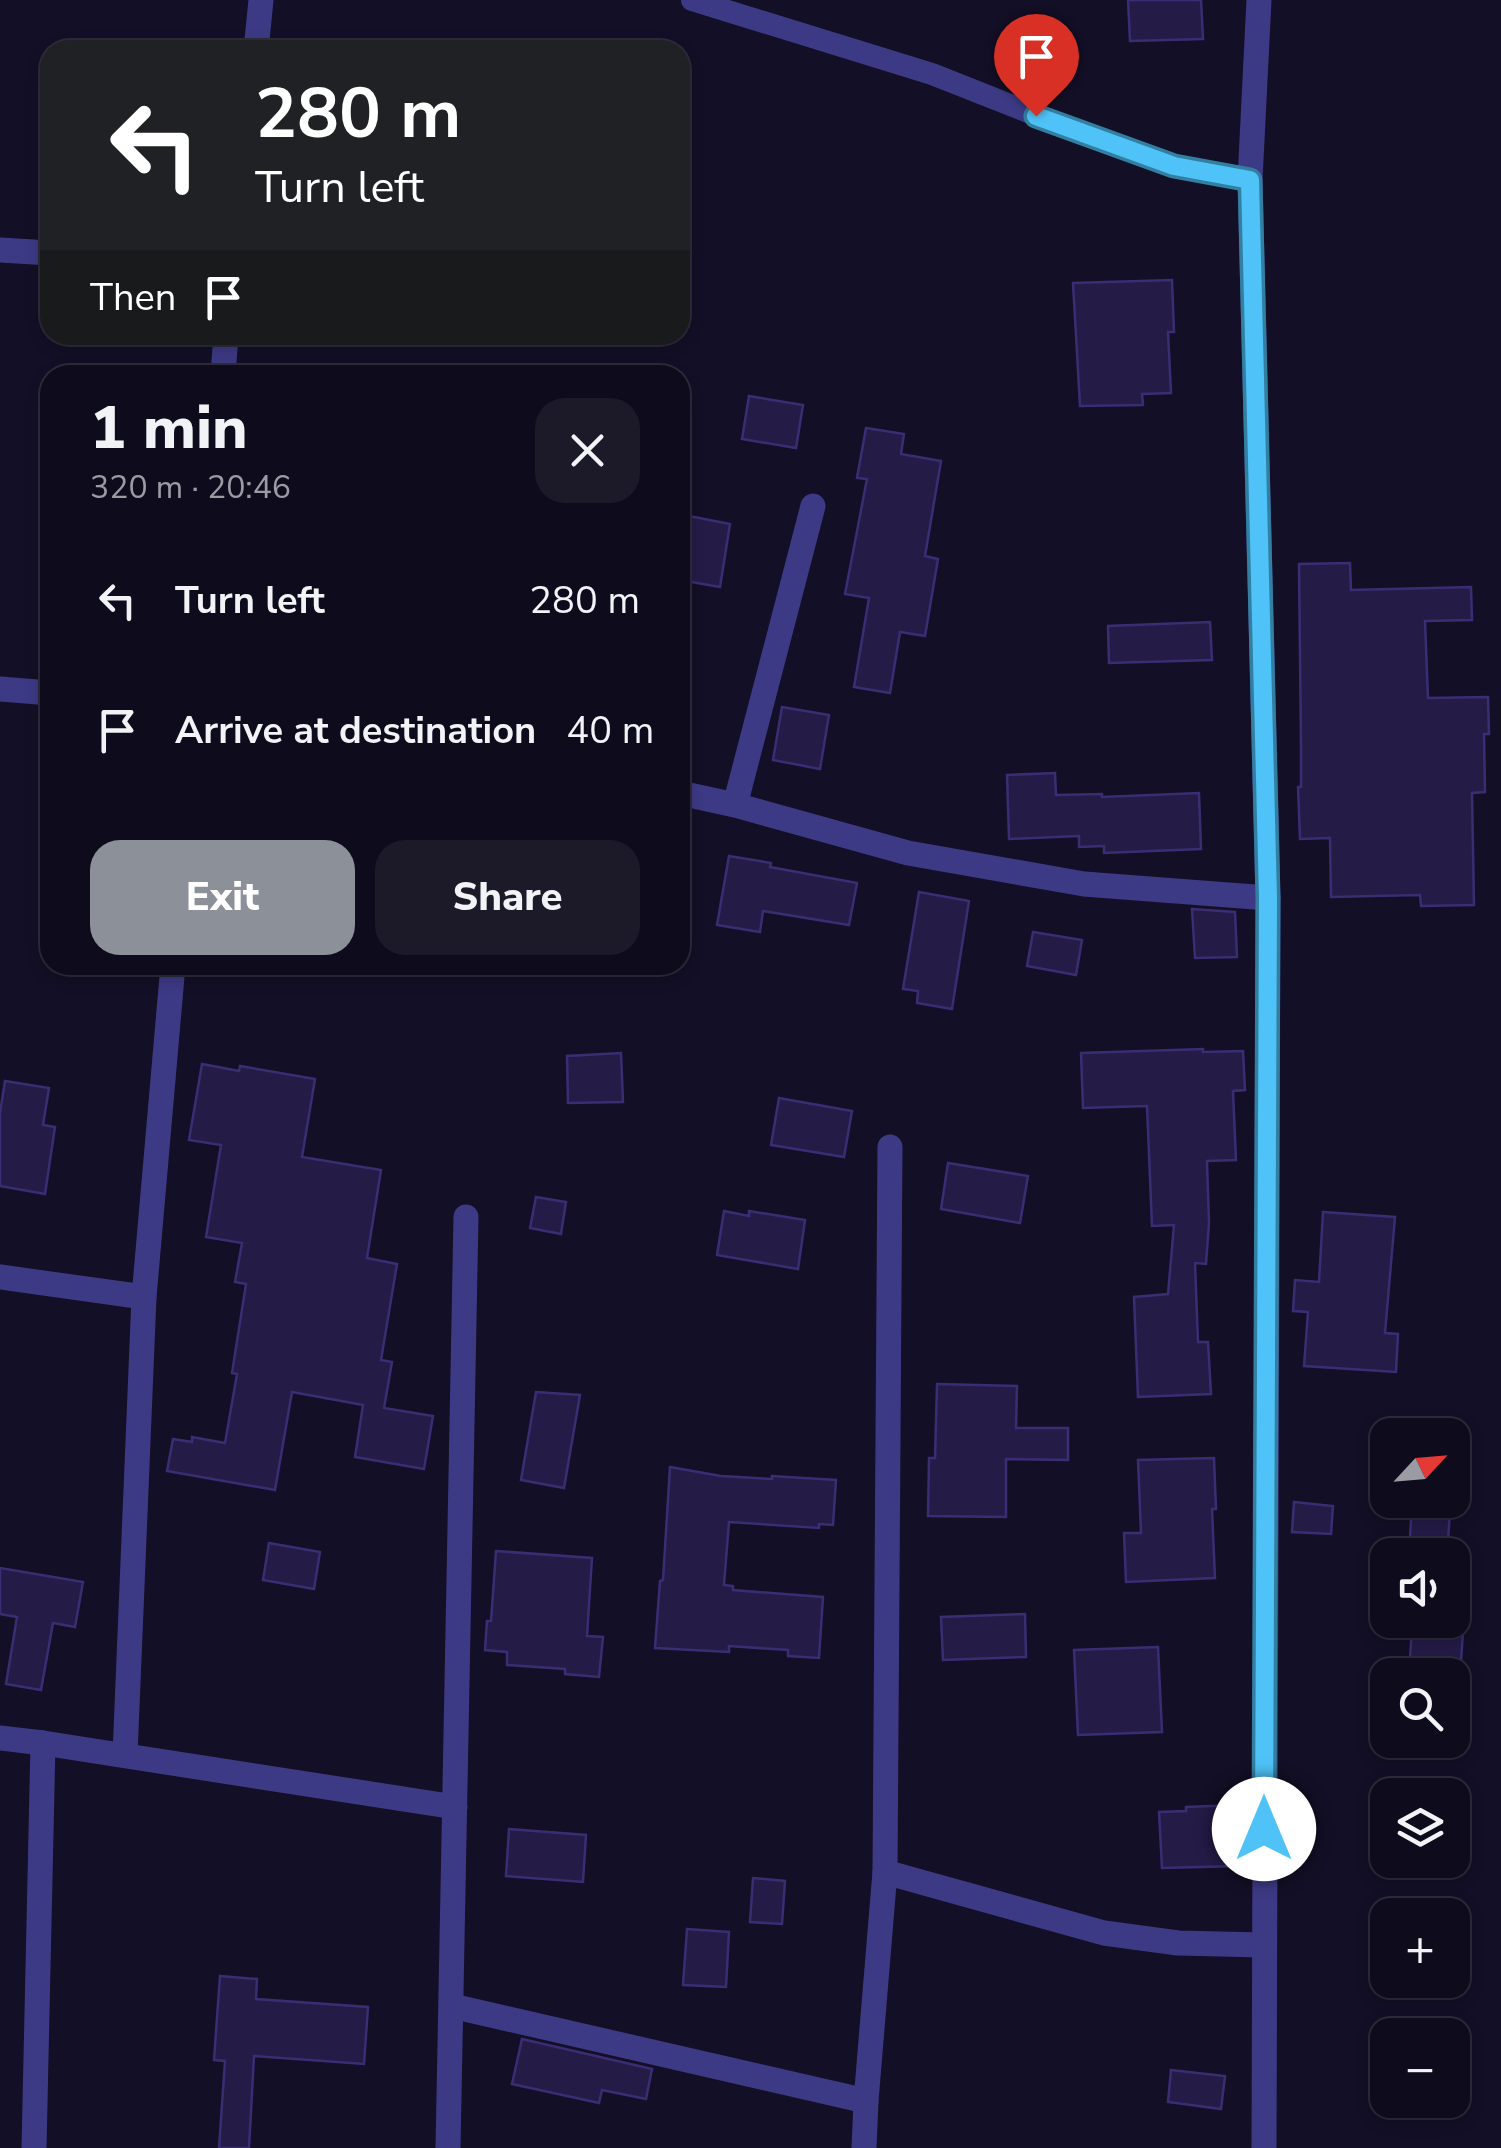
<!DOCTYPE html>
<html lang="en">
<head>
<meta charset="utf-8">
<style>
  :root { --surface:#0e0b1c; --page:#1c1929; --text:#f1f3f6; --muted:#9b9ba3; --line:#2e2b3b; --accent:#8c9099 }
  body { margin:0; font-family:"Nunito Sans",sans-serif; background:var(--page); color:var(--text); height:100vh; display:flex; flex-direction:column; font-size:38px; white-space:nowrap }
  * { box-sizing:border-box; margin:0 }
  p { font-size:32px; color:var(--muted) }
  .icon { flex:none; width:55px; height:55px; fill:none; stroke:currentColor; stroke-width:2; stroke-linecap:round; stroke-linejoin:round }
  .map { position:relative; flex:1; overflow:hidden }
  .panel { position:absolute; left:40px; top:365px; width:650px; height:610px; display:flex; flex-direction:column; background:var(--surface); border-radius:30px; box-shadow:0 5px 15px #0003,0 0 0 2px var(--line) }
  .panel>* { flex:none }
  .top-card { position:absolute; left:40px; top:40px; width:650px; height:305px; border-radius:30px; box-shadow:0 5px 15px #0003,0 0 0 2px var(--line); background:#202124; color:#fff; overflow:hidden }
  .needle { width:65px; rotate:64deg }
  .buttons { position:absolute; left:1370px; top:1418px; display:grid; gap:20px }
  .buttons a { display:grid; place-items:center; width:100px; height:100px; border-radius:20px; background:var(--surface); box-shadow:0 5px 15px #0003,0 0 0 2px var(--line); font-size:50px }
  .pin { position:absolute; display:grid; place-items:center; width:85px; height:85px; color:#fff; margin:-102px -42px; border-radius:50% 50% 50% 0; rotate:-45deg; box-shadow:0 0 10px #0007 }
  .pin .icon { rotate:45deg }
  .me { position:absolute; width:110px; margin:-55px; rotate:0deg; stroke-linejoin:round; filter:drop-shadow(0 0 8px #0008) }
  .turn { display:flex; align-items:center; gap:35px; height:210px; padding:0 50px; font-size:45px }
  .turn .icon { width:130px; height:130px; stroke-width:2.5 }
  .turn b { display:block; font-size:70px; line-height:85px }
  .then { display:flex; align-items:center; height:95px; padding:0 50px; background:#0003; gap:20px; font-size:38px }
  .round { display:grid; place-items:center; flex:none; width:105px; height:105px; border-radius:30px; background:var(--page) }
  .head { display:flex; align-items:center; justify-content:space-between; height:170px; padding:0 50px }
  h1 { font-size:60px; font-weight:800; line-height:75px }
  .cta { display:flex; gap:20px; margin-top:auto; padding:20px 50px }
  .cta a { flex:1; height:115px; border-radius:30px; background:var(--accent); color:#fff; font-size:40px; font-weight:800; line-height:115px; text-align:center }
  .cta a+a { background:var(--page); color:var(--text) }
  ul { padding:0; list-style:none }
  li { display:flex; align-items:center; gap:30px; height:130px; padding:0 50px }
  li div { flex:1 }
  li b { display:block; font-size:38px }
  li em { font-style:normal }
  .map>svg:first-child { display:block }
  .building { fill:#241b47; stroke:#3b2d73; stroke-width:2.5 }
  .lines { fill:none; stroke-linecap:round; stroke-linejoin:round }
  .service { stroke:#3d3a85; stroke-width:22 }
  .minor { stroke:#3d3a85; stroke-width:25 }
  .route-casing { stroke:#337fa1; stroke-width:25 }
  .route { stroke:#4fc3f7; stroke-width:18 }
</style>
</head>
<body>
<div class="map">
<svg width="1501" height="2148" viewBox="0 0 1501 2148">
  <rect width="100%" height="100%" fill="#130f26"/>
  <!-- building -->
  <g class="building">
    <polygon points="1128,0 1201,0 1203,39 1130,41"/>
    <polygon points="1172,280 1174,332 1168,332 1171,393 1142,394 1143,405 1080,406 1073,283"/>
    <polygon points="749,396 803,405 796,448 742,439"/>
    <polygon points="866,428 904,434 901,454 941,461 925,556 938,559 925,636 900,632 890,693 854,687 869,598 845,594 867,479 857,478"/>
    <polygon points="689,516 730,524 720,587 680,580 680,566"/>
    <polygon points="1350,563 1351,590 1471,587 1472,620 1425,621 1428,698 1488,697 1489,734 1484,734 1485,792 1472,793 1474,905 1421,906 1420,895 1331,897 1330,838 1300,839 1298,787 1301,787 1301,747 1299,564"/>
    <polygon points="1210,622 1212,660 1109,663 1108,626"/>
    <polygon points="782,707 829,715 820,769 773,760"/>
    <polygon points="1055,773 1056,795 1102,794 1102,797 1199,793 1201,849 1104,853 1104,846 1079,847 1079,836 1009,839 1007,775"/>
    <polygon points="729,856 771,863 770,867 857,883 849,925 763,911 760,932 717,925"/>
    <polygon points="919,892 969,901 952,1009 917,1003 918,991 903,989"/>
    <polygon points="1192,909 1235,912 1237,957 1195,958"/>
    <polygon points="1033,932 1082,940 1076,975 1027,966"/>
    <polygon points="1203,1049 1203,1052 1243,1051 1245,1090 1233,1091 1236,1160 1207,1161 1209,1223 1206,1264 1195,1263 1198,1342 1208,1342 1211,1394 1138,1397 1134,1297 1168,1294 1174,1225 1152,1226 1147,1106 1083,1108 1081,1053"/>
    <polygon points="621,1053 623,1102 568,1103 567,1056"/>
    <polygon points="202,1064 239,1071 240,1066 315,1079 302,1157 381,1170 367,1258 397,1264 381,1360 392,1362 384,1408 433,1416 424,1469 355,1457 363,1405 292,1392 275,1490 167,1471 173,1439 192,1442 192,1437 225,1443 237,1374 232,1373 246,1284 235,1282 242,1243 206,1237 221,1145 189,1140"/>
    <polygon points="5,1081 49,1088 43,1125 55,1127 45,1194 0,1186 0,1113"/>
    <polygon points="779,1098 852,1111 844,1157 771,1145"/>
    <polygon points="948,1163 1028,1176 1020,1223 941,1209"/>
    <polygon points="536,1197 566,1202 561,1234 530,1228"/>
    <polygon points="724,1211 749,1216 749,1211 805,1220 798,1269 717,1255"/>
    <polygon points="1323,1212 1395,1217 1385,1333 1398,1334 1396,1372 1304,1366 1308,1312 1293,1311 1295,1280 1319,1282"/>
    <polygon points="937,1384 1017,1386 1016,1428 1068,1428 1068,1460 1006,1459 1006,1517 928,1516 929,1458 935,1458"/>
    <polygon points="536,1392 580,1395 564,1488 521,1480"/>
    <polygon points="1214,1458 1216,1509 1212,1509 1215,1578 1126,1582 1124,1533 1141,1533 1138,1460"/>
    <polygon points="670,1467 721,1476 772,1479 772,1476 836,1480 833,1525 819,1524 819,1528 729,1522 724,1585 733,1586 733,1590 823,1597 819,1658 788,1656 788,1650 729,1646 729,1652 655,1648 660,1581 663,1580"/>
    <polygon points="1412,1500 1451,1500 1448,1540 1410,1538"/>
    <polygon points="1294,1502 1333,1506 1331,1534 1292,1532"/>
    <polygon points="269,1543 320,1552 314,1589 263,1580"/>
    <polygon points="496,1551 592,1558 587,1636 603,1637 599,1677 565,1674 565,1669 507,1665 507,1652 485,1650 487,1621 491,1621"/>
    <polygon points="0,1568 83,1582 75,1627 53,1623 41,1690 6,1684 17,1617 0,1614"/>
    <polygon points="1025,1614 1026,1657 943,1660 941,1617"/>
    <polygon points="1412,1628 1463,1632 1460,1675 1423,1675 1424,1659 1410,1658"/>
    <polygon points="1158,1647 1162,1732 1078,1735 1074,1650"/>
    <polygon points="1237,1805 1240,1866 1162,1868 1159,1812 1186,1811 1186,1807"/>
    <polygon points="509,1829 586,1835 583,1882 506,1876"/>
    <polygon points="753,1878 785,1881 782,1924 750,1922"/>
    <polygon points="687,1929 729,1932 726,1987 683,1985"/>
    <polygon points="220,1976 257,1979 256,1999 368,2007 364,2064 254,2056 249,2148 219,2148 225,2061 214,2060"/>
    <polygon points="522,2039 652,2069 646,2099 602,2090 599,2103 512,2084"/>
    <polygon points="1171,2070 1225,2076 1221,2109 1168,2102"/>
  </g>
  <g class="lines">
    <!-- service -->
    <polyline class="service" points="692,0 932,74 1071,129 1174,166 1250,180"/>
    <!-- minor -->
    <g class="minor">
      <polyline points="1259,0 1250,180 1268,898 1264,2148"/>
      <polyline points="256,50 261,0"/>
      <polyline points="0,250 50,253"/>
      <polyline points="223,375 226,335"/>
      <polyline points="0,689 50,693"/>
      <polyline points="680,793 735,805 908,853 1084,884 1268,898"/>
      <polyline points="735,805 813,506"/>
      <polyline points="0,1277 144,1297"/>
      <polyline points="0,1738 43,1743 455,1807"/>
      <polyline points="125,1755 144,1297 173,965"/>
      <polyline points="885,1872 1104,1933 1178,1943 1263,1945"/>
      <polyline points="452,2006 866,2101"/>
      <polyline points="34,2148 43,1743"/>
      <polyline points="448,2148 466,1217"/>
      <polyline points="864,2148 866,2101 885,1872 890,1147"/>
    </g>
  </g>
  <g class="lines">
    <defs>
      <polyline id="route" points="1036,116 1174,166 1250,180 1268,898 1264,1829"/>
    </defs>
    <!-- route casing -->
    <use href="#route" class="route-casing"/>
    <!-- route -->
    <use href="#route" class="route"/>
  </g>
</svg>
<div class="buttons">
<a><svg class="needle" viewBox="-14 -14 28 28"><path d="M0-13l5 13h-10z" fill="#e53935"/><path d="M0 13l5-13h-10z" fill="#9b9ba3"/></svg></a>
<a><svg class="icon" aria-label="sound" viewBox="0 0 24 24"><path d="M4 9h4l5-4v14l-5-4H4zM17 9q2 3 0 6"/></svg></a>
<a><svg class="icon" aria-label="search" viewBox="0 0 24 24"><circle cx="10" cy="10" r="6"/><path d="M15 15l6 6"/></svg></a>
<a><svg class="icon" aria-label="layers" viewBox="0 0 24 24"><path d="M12 4l9 5-9 5-9-5zM3 14l9 5 9-5"/></svg></a>
<a>+</a>
<a>−</a>
</div>
<div class="pin" style="left:1036px;top:116px;background:#d93025"><svg class="icon" aria-label="arrive" viewBox="0 0 24 24"><path d="M6 21V4h12l-3 4 3 4H6"/></svg></div>
<svg class="me" style="left:1264px;top:1829px" viewBox="-20 -20 40 40"><circle r="19" fill="#fff"/><path d="M0-13L10 11 0 6-10 11z" fill="#4fc3f7"/></svg>
<div class="top-card">
<div class="turn"><svg class="icon" aria-label="left" viewBox="0 0 24 24"><path d="M17 20v-9H6M10 6l-5 5 5 5"/></svg><div><b>280 m</b>Turn left</div></div>
<div class="then">Then<svg class="icon" aria-label="arrive" viewBox="0 0 24 24"><path d="M6 21V4h12l-3 4 3 4H6"/></svg></div>
</div>
<section class="panel">
<div class="head"><div><h1>1 min</h1><p>320 m · 20:46</p></div><a class="round"><svg class="icon" aria-label="close" viewBox="0 0 24 24"><path d="M6 6l12 12M18 6L6 18"/></svg></a></div>
<ul>
<li><svg class="icon" aria-label="left" viewBox="0 0 24 24"><path d="M17 20v-9H6M10 6l-5 5 5 5"/></svg><div><b>Turn left</b></div><em>280 m</em></li>
<li><svg class="icon" aria-label="arrive" viewBox="0 0 24 24"><path d="M6 21V4h12l-3 4 3 4H6"/></svg><div><b>Arrive at destination</b></div><em>40 m</em></li>
</ul>
<div class="cta"><a>Exit</a><a>Share</a></div>
</section>
</div>
</body>
</html>
